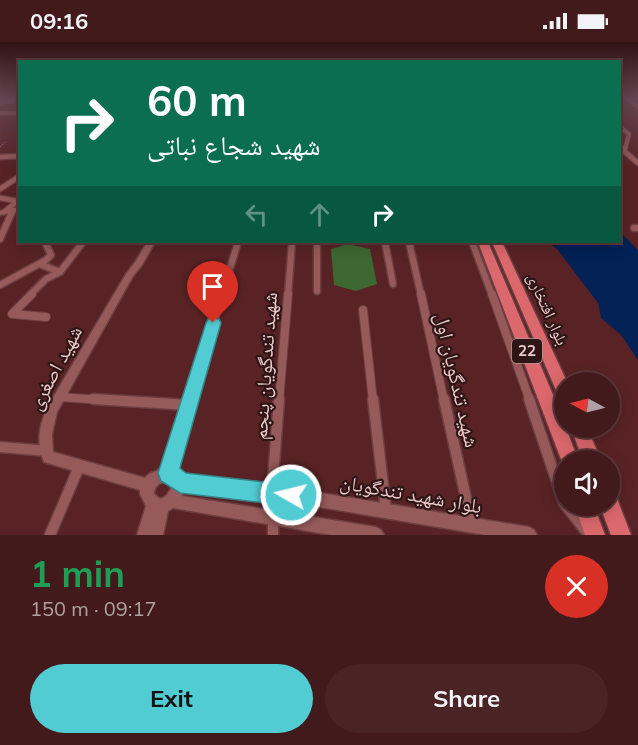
<!DOCTYPE html>
<html lang="en">
<head>
<meta charset="utf-8">
<style>
  :root { --surface:#431a1c; --page:#4a2325; --text:#f1f3f6; --muted:#afa1a3; --line:#5b383b; --accent:#51ccd2 }
  body { margin:0; font-family:Mulish,"Noto Naskh Arabic",sans-serif; background:var(--page); color:var(--text); height:100vh; display:flex; flex-direction:column; font-size:22px; white-space:nowrap }
  * { box-sizing:border-box; margin:0 }
  p { font-size:20px; color:var(--muted) }
  .icon { flex:none; width:33px; height:33px; fill:none; stroke:currentColor; stroke-width:2; stroke-linecap:round; stroke-linejoin:round }
  .map { position:relative; height:493px; overflow:hidden }
  .panel { display:flex; flex-direction:column; background:var(--surface); flex:1 }
  .panel>* { flex:none }
  .hud { position:absolute; left:18px; top:18px; width:603px; height:183px; border-radius:0px; box-shadow:0 3px 15px #0003,0 0 0 2px var(--line); background:#0b6e4f; color:#fff; overflow:hidden }
  .needle { width:39px; rotate:277deg }
  .fabs { position:absolute; left:554px; top:330px; display:grid; gap:12px }
  .fabs a { display:grid; place-items:center; width:66px; height:66px; border-radius:50%; background:var(--surface); box-shadow:0 3px 15px #0003,0 0 0 2px var(--line); font-size:30px }
  .pin { position:absolute; display:grid; place-items:center; width:51px; height:51px; color:#fff; margin:-62px -26px; border-radius:50% 50% 50% 0; rotate:-45deg; box-shadow:0 0 6px #0007 }
  .pin .icon { rotate:45deg }
  .me { position:absolute; width:66px; margin:-33px; rotate:278deg; stroke-linejoin:round; filter:drop-shadow(0 0 4px #0008) }
  .turn { display:flex; align-items:center; gap:21px; height:126px; padding:0 30px; font-size:27px }
  .turn .icon { width:78px; height:78px; stroke-width:2.5 }
  .turn b { display:block; font-size:42px; line-height:51px }
  .lanes { display:flex; align-items:center; height:57px; padding:0 30px; background:#0003; justify-content:center; gap:30px; direction:ltr }
  .lanes .off { opacity:.35 }
  .round { display:grid; place-items:center; flex:none; width:63px; height:63px; border-radius:32px; background:var(--page) }
  .headline { display:flex; align-items:center; justify-content:space-between; height:102px; padding:0 30px }
  h1 { font-size:36px; font-weight:700; line-height:45px; color:#1e9e55 }
  .primary-button { display:flex; gap:12px; margin-top:auto; padding:12px 30px }
  .primary-button a { flex:1; height:69px; border-radius:36px; background:var(--accent); color:#111; font-size:24px; font-weight:700; line-height:69px; text-align:center }
  .primary-button a+a { background:var(--page); color:var(--text) }
  .status { display:flex; justify-content:space-between; align-items:center; height:42px; padding:0 30px; background:var(--surface); direction:ltr }
  .status svg { height:16px; fill:currentColor }
  .map>svg:first-child { display:block }
  .green { fill:#3d6832 }
  .water { fill:#022155 }
  .lines { fill:none; stroke-linecap:round; stroke-linejoin:round }
  .minor-far4-casing { stroke:#6c3e42; stroke-width:5 }
  .minor-far3-casing { stroke:#6c3e42; stroke-width:7 }
  .minor-far2-casing { stroke:#6c3e42; stroke-width:9 }
  .minor-far1-casing { stroke:#6c3e42; stroke-width:10 }
  .minor-casing { stroke:#6c3e42; stroke-width:13 }
  .tertiary-casing { stroke:#6c3e42; stroke-width:3 }
  .trunk-casing { stroke:#6c3e42; stroke-width:3 }
  .path { stroke:#89595a; stroke-width:1.5; stroke-dasharray:1.5 1.5; stroke-linecap:butt }
  .minor-far4 { stroke:#965a5a; stroke-width:4 }
  .minor-far3 { stroke:#965a5a; stroke-width:4.5 }
  .minor-far2 { stroke:#965a5a; stroke-width:6 }
  .minor-far1 { stroke:#965a5a; stroke-width:8 }
  .minor { stroke:#965a5a; stroke-width:10 }
  .tertiary { fill:#965a5a; fill-rule:evenodd }
  .trunk { fill:#db686c; fill-rule:evenodd }
  .route { fill:#51ccd2; stroke:#358588; stroke-width:1.5 }
  .labels { text-anchor:middle; stroke-width:4.5; stroke-linejoin:round; paint-order:stroke }
  .shield { fill:#2e1616; stroke:#b29392; stroke-width:1.5 }
  .shield-label { font-size:15px; font-weight:bold; fill:#ebc8c7 }
  .street-label { font-size:16px; fill:#ebc8c7; stroke:#2e1616 }
  .near-street-label { font-size:20px; fill:#ebc8c7; stroke:#2e1616 }
</style>
</head>
<body>
<div class="status"><b>09:16</b><svg viewBox="0 0 49 12"><path d="M0 12V9h3v3zM5 12V6h3v6zM10 12V3h3v9zM15 12V0h3v12zM26 1h20v11H26zM47 4h2v5h-2z"/></svg></div>
<div class="map">
<svg width="638" height="493" viewBox="0 0 638 493">
  <rect width="100%" height="100%" fill="#592325"/>
  <!-- green -->
  <polygon class="green" points="348,202 370,207 377,242 356,249 334,243 331,207"/>
  <!-- water -->
  <polygon class="water" points="620,190 638,208 638,318 621,293 601,276 598,261 557,207 548,200 620,200"/>
  <g class="lines">
    <defs>
      <g id="minor-far4">
        <polyline points="627,56 638,65"/>
        <polyline points="0,62 13,58"/>
        <polyline points="0,71 20,71"/>
        <polyline points="620,85 629,92 625,107"/>
      </g>
      <g id="minor-far3">
        <polyline points="625,105 624,109 638,121"/>
        <polyline points="0,115 20,114"/>
        <polyline points="0,147 20,134"/>
        <polyline points="0,156 17,159"/>
        <polyline points="4,170 20,157"/>
        <polyline points="12,171 13,168"/>
      </g>
      <g id="minor-far2">
        <polyline points="634,186 638,186"/>
        <polyline points="0,197 12,170"/>
        <polyline points="317,200 317,249"/>
        <polyline points="385,200 393,242"/>
        <polyline points="409,200 421,253"/>
        <polyline points="472,200 492,253"/>
        <polyline points="42,223 60,230"/>
        <polyline points="0,243 46,218 51,213 45,200"/>
        <polyline points="30,253 46,237 60,230 83,200"/>
        <polyline points="222,253 238,200"/>
        <polyline points="288,253 292,200"/>
      </g>
      <g id="minor-far1">
        <polyline points="32,252 12,272 46,275"/>
        <polyline points="421,252 444,359"/>
        <polyline points="492,252 530,359"/>
        <polyline points="363,268 373,359"/>
        <polyline points="59,355 117,359"/>
        <polyline points="190,359 222,252"/>
        <polyline points="279,359 288,252"/>
      </g>
      <g id="minor">
        <polyline points="93,357 189,363"/>
        <polyline points="373,357 386,468"/>
        <polyline points="444,357 472,483"/>
        <polyline points="529,357 564,461"/>
        <polyline points="0,405 47,409"/>
        <polyline points="168,431 190,357"/>
        <polyline points="272,450 279,357"/>
        <polyline points="566,464 589,493"/>
        <polyline points="273,476 273,493"/>
        <polyline points="50,493 79,425"/>
      </g>
      <g id="tertiary">
        <polygon points="20,165 20,169 0,173 0,169"/>
        <path d="M147 200H155L142 223 133 234 57 370 52 392 53 410 145 436 149 432 168 424 180 429 184 434 272 443 529 485 534 488 537 493H485L272 457 184 448 182 454 376 485 381 488 384 493H331L173 466 168 469 163 493H137L146 464 140 452V448L44 420C36 400 39 384 48 364L126 232 136 219ZM168 438 173 442C169 451 162 464 154 451 155 442 161 441 168 438Z"/>
      </g>
      <g id="trunk">
        <polygon points="478,200 488,200 559,367 564,386 566,386 578,418 564,418 564,425"/>
        <polygon points="492,200 502,200 567,340 564,340 564,357 559,355"/>
        <polygon points="571,386 587,386 601,418 583,418"/>
        <polygon points="609,451 616,454 631,493 611,493 600,464 609,464"/>
        <polygon points="575,464 594,464 605,493 585,493"/>
      </g>
    </defs>
    <!-- minor-far4 casing -->
    <use href="#minor-far4" class="minor-far4-casing"/>
    <!-- minor-far3 casing -->
    <use href="#minor-far3" class="minor-far3-casing"/>
    <!-- minor-far2 casing -->
    <use href="#minor-far2" class="minor-far2-casing"/>
    <!-- minor-far1 casing -->
    <use href="#minor-far1" class="minor-far1-casing"/>
    <!-- minor casing -->
    <use href="#minor" class="minor-casing"/>
    <!-- tertiary casing -->
    <use href="#tertiary" class="tertiary-casing"/>
    <!-- trunk casing -->
    <use href="#trunk" class="trunk-casing"/>
    <!-- path -->
    <polyline class="path" points="0,105 5,100"/>
    <!-- minor-far4 -->
    <use href="#minor-far4" class="minor-far4"/>
    <!-- minor-far3 -->
    <use href="#minor-far3" class="minor-far3"/>
    <!-- minor-far2 -->
    <use href="#minor-far2" class="minor-far2"/>
    <!-- minor-far1 -->
    <use href="#minor-far1" class="minor-far1"/>
    <!-- minor -->
    <use href="#minor" class="minor"/>
    <!-- tertiary -->
    <use href="#tertiary" class="tertiary"/>
    <!-- trunk -->
    <use href="#trunk" class="trunk"/>
  </g>
  <!-- sky -->
  <linearGradient id="sky" x2="0" y2="1"><stop stop-color="#311314"/><stop offset="0.45" stop-color="#644551"/><stop offset="1" stop-color="#644551" stop-opacity="0"/></linearGradient>
  <rect width="638" height="125" fill="url(#sky)"/>
  <!-- route -->
  <polygon class="route" points="213,276 219,277 221,281 180,426 186,431 291,443 299,446 302,453 299,461 291,464 180,451 161,439 158,431 206,281 208,277"/>
  <g class="labels">
    <!-- shield labels -->
    <rect class="shield" x="512" y="297" width="30" height="24" rx="4.5"/>
    <g class="shield-label">
      <text x="527" y="314">22</text>
    </g>
    <!-- street labels -->
    <g class="street-label">
      <text transform="translate(548 267) rotate(66)" y="6">بلوار افتخاری</text>
    </g>
    <!-- near-street labels -->
    <g class="near-street-label">
      <text transform="translate(265 324) rotate(-86)" y="7">شهید تندگویان پنجم</text>
      <text transform="translate(55 326) rotate(-62)" y="7">شهید اصغری</text>
      <text transform="translate(457 338) rotate(77)" y="7">شهید تندگویان اول</text>
      <text transform="translate(411 452) rotate(10)" y="7">بلوار شهید تندگویان</text>
    </g>
  </g>
</svg>
<div class="fabs">
<a><svg class="needle" viewBox="-14 -14 28 28"><path d="M0-13l5 13h-10z" fill="#e53935"/><path d="M0 13l5-13h-10z" fill="#afa1a3"/></svg></a>
<a><svg class="icon" aria-label="sound" viewBox="0 0 24 24"><path d="M4 9h4l5-4v14l-5-4H4zM17 9q2 3 0 6"/></svg></a>
</div>
<div class="pin" style="left:213px;top:281px;background:#d93025"><svg class="icon" aria-label="arrive" viewBox="0 0 24 24"><path d="M6 21V4h12l-3 4 3 4H6"/></svg></div>
<svg class="me" style="left:291px;top:453px" viewBox="-20 -20 40 40"><circle r="17" fill="#51ccd2" stroke="#fff" stroke-width="3"/><path d="M0-11L8 9 0 5-8 9z" fill="#fff"/></svg>
<div class="hud">
<div class="turn"><svg class="icon" aria-label="right" viewBox="0 0 24 24"><path d="M7 20v-9h11M14 6l5 5-5 5"/></svg><div><b>60 m</b>شهید شجاع نباتی</div></div>
<div class="lanes"><svg class="icon off" aria-label="left" viewBox="0 0 24 24"><path d="M17 20v-9H6M10 6l-5 5 5 5"/></svg><svg class="icon off" aria-label="ahead" viewBox="0 0 24 24"><path d="M12 20V5M6 11l6-6 6 6"/></svg><svg class="icon" aria-label="right" viewBox="0 0 24 24"><path d="M7 20v-9h11M14 6l5 5-5 5"/></svg></div>
</div>
</div>
<section class="panel">
<div class="headline"><div><h1>1 min</h1><p>150 m · 09:17</p></div><a class="round" style="background:#d93025;color:#fff"><svg class="icon" aria-label="close" viewBox="0 0 24 24"><path d="M6 6l12 12M18 6L6 18"/></svg></a></div>
<div class="primary-button"><a>Exit</a><a>Share</a></div>
</section>
</body>
</html>
